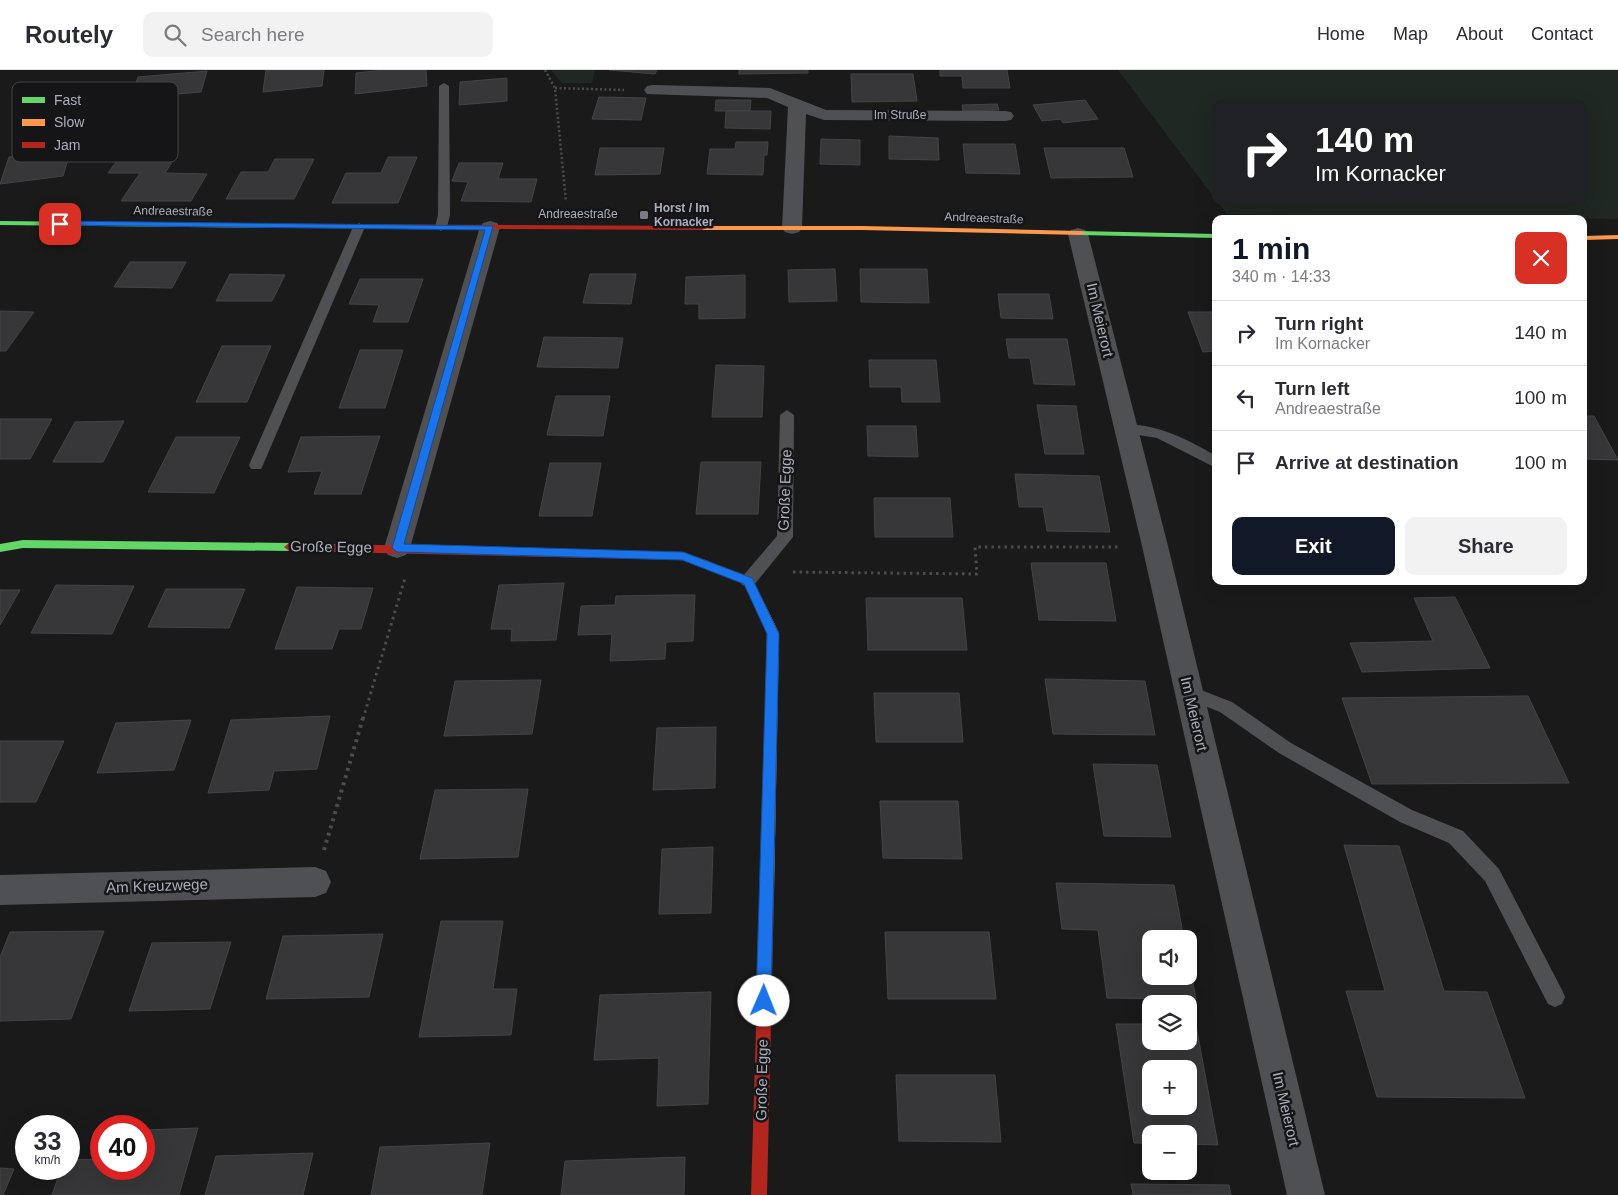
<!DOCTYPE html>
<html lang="en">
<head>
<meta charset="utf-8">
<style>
  :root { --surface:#fff; --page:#f2f2f3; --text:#2b2b33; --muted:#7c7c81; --line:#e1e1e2; --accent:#111827 }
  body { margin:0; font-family:Helvetica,sans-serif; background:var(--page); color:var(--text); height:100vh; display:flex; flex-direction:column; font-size:19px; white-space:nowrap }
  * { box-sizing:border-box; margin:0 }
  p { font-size:16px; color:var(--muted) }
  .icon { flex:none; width:28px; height:28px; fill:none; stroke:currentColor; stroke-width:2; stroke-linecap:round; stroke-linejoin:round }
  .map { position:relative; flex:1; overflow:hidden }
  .sheet { position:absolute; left:1212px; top:145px; width:375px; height:370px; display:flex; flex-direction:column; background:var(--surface); border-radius:10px; box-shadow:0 5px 20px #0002 }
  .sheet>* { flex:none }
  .banner { position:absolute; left:1212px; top:30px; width:375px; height:105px; border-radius:10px; box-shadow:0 5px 20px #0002; background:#202124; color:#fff; overflow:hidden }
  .tools { position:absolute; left:1142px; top:860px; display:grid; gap:10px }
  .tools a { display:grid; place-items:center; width:55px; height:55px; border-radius:10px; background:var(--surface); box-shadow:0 5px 20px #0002; font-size:25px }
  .speed { position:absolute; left:15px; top:1045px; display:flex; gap:10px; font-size:25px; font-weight:700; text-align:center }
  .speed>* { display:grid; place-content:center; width:65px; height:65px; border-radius:50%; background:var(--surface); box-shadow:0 5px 20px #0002; line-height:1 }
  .speed small { font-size:12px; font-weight:400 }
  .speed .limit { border:8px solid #d22; background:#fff; color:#111 }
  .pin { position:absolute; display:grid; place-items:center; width:42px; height:42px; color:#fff; margin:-21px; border-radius:10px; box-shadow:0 2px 8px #0006 }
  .me { position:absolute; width:55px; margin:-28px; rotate:1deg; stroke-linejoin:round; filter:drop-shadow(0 0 4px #0008) }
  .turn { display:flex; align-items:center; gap:18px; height:105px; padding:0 20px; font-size:22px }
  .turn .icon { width:65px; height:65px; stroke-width:2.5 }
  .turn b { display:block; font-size:35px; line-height:42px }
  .round { display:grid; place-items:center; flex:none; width:52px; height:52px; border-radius:10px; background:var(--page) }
  .summary { display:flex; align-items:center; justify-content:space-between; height:85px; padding:0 20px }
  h1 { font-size:30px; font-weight:700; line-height:38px; color:var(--accent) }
  .primary-button { display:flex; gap:10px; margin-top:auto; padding:10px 20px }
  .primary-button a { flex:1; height:58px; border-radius:10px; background:var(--accent); color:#fff; font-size:20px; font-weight:700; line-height:58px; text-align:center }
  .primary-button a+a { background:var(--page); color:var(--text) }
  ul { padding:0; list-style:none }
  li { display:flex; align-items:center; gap:15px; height:65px; padding:0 20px; border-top:1px solid var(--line) }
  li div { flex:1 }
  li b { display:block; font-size:19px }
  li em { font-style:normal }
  header { display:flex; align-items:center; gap:30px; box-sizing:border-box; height:70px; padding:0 25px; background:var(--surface); border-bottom:1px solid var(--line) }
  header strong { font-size:24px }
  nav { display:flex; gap:28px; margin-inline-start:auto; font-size:18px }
  .search { width:350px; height:45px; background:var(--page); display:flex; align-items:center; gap:12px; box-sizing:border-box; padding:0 18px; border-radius:10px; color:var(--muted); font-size:19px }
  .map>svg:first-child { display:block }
  .green { fill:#202823 }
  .building { fill:#373739; stroke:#434447; fill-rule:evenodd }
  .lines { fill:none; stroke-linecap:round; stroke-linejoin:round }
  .path-far2 { stroke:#4a4c4f; stroke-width:2.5; stroke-dasharray:2 2.5; stroke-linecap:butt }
  .path-far1 { stroke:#4a4c4f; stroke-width:3; stroke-dasharray:2.5 4; stroke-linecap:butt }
  .path { stroke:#4a4c4f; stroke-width:4; stroke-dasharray:3 4.5; stroke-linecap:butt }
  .lane { fill:#4f5054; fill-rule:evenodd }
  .street { fill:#4f5054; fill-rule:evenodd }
  .fast { fill:#63d668; fill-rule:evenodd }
  .slow { fill:#ff974d; fill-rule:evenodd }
  .jam { fill:#b3261e; fill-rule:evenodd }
  .route { fill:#1a73e8; stroke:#114b97 }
  .poi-dot { fill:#797b83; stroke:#151417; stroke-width:2 }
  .labels { text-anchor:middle; stroke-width:5; stroke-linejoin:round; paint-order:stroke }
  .far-street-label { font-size:12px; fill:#acafbb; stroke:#151417 }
  .far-poi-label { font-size:12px; font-weight:bold; fill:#acafbb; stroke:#151417; text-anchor:start }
  .street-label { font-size:15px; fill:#acafbb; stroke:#151417 }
  .key { fill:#151417; stroke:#424248; stroke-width:1 }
  .key-label { font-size:14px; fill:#acafbb }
</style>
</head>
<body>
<header>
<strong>Routely</strong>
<div class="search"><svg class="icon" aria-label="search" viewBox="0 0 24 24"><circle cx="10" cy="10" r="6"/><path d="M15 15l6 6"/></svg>Search here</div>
<nav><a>Home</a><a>Map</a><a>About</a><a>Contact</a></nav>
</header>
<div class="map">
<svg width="1618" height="1125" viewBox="0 0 1618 1125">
  <rect width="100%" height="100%" fill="#1a1a1b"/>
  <!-- green -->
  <g class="green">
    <polygon points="551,0 595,0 592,13 562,13"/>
    <polygon points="1118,0 1618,0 1618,149 1227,144 1217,131 1584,131 1584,34 1216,34 1216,130"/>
  </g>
  <!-- building -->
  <g class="building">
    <polygon points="266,0 324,0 322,16 263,22"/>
    <polygon points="384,0 426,0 427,16 355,24 356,3"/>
    <polygon points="609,0 657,0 655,4"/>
    <polygon points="739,0 808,0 808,3 739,4"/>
    <polygon points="940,0 1007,0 1010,18 963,18 962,6 940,6"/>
    <polygon points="207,1 201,22 130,28 138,7"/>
    <polygon points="851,4 913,4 917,31 852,32"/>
    <polygon points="507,8 507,31 459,35 460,12"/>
    <polygon points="599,27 646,28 641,50 592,49"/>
    <polygon points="716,30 751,30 750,41 715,41"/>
    <polygon points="1085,30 1098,49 1063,53 1061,49 1042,51 1033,35"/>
    <polygon points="997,34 999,40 963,41 962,35"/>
    <polygon points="726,41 771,41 770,59 725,58"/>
    <polygon points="889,66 938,68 939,90 889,89"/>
    <polygon points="821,69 860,70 860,95 820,94"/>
    <polygon points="736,72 768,72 767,85 764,85 763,105 707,104 710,79 735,79"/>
    <polygon points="963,74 1015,74 1020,104 966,103"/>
    <polygon points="600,78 664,78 660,104 595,105"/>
    <polygon points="1044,78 1124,78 1133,107 1051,108"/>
    <polygon points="71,80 63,106 0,114 9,87"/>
    <polygon points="388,87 417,87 398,133 332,133 346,103 381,103"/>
    <polygon points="118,89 174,89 165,103 207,104 191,131 121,131 140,103 108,103"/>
    <polygon points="275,89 314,89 294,129 226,129 241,102 268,102"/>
    <polygon points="459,93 503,93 498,109 537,109 531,132 461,131 468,112 452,111"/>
    <polygon points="130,192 186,192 172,218 114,217"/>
    <polygon points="835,199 837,231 789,232 788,200"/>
    <polygon points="860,199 927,199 929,233 861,232"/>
    <polygon points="230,204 285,205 272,231 216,231"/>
    <polygon points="590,204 636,204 631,234 583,233"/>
    <polygon points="745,205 745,248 699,249 699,234 685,234 686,207"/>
    <polygon points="360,209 423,209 408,252 373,252 379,235 349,234"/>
    <polygon points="998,224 1049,224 1053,249 1001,248"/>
    <polygon points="0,241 34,242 6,281 0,281"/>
    <polygon points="1188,242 1216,242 1216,281 1203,282"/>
    <polygon points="544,267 623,268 618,298 537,297"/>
    <polygon points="1006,269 1067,269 1075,315 1034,314 1030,288 1009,288"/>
    <polygon points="222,276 271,276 247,332 196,332"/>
    <polygon points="360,280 403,280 385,338 339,338"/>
    <polygon points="869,290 936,290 940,332 902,332 901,317 870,317"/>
    <polygon points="716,295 764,296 762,347 712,347"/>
    <polygon points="556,326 610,326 603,366 547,365"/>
    <polygon points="1037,335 1076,336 1084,384 1045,384"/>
    <polygon points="1584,346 1594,346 1618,390 1584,389"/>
    <polygon points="0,349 52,349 30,389 0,389"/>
    <polygon points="124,351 103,392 53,392 75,352"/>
    <polygon points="867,356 916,356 918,387 868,386"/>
    <polygon points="380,366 361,424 314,424 322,401 288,402 301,367"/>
    <polygon points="176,367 240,367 214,423 148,422"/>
    <polygon points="701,392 761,392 758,444 696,444"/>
    <polygon points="550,393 601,393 592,446 539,446"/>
    <polygon points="1015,404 1099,406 1110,462 1047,461 1043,437 1019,437"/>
    <polygon points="874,428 950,428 953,467 875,467"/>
    <polygon points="1031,493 1106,493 1116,551 1039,550"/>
    <polygon points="564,513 556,570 511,571 512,559 491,559 499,515"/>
    <polygon points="56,515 134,516 112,564 31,563"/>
    <polygon points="297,517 352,518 373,518 361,559 339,559 332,579 275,579"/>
    <polygon points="166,519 245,519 229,558 148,557"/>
    <polygon points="0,520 20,520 0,555"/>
    <polygon points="669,525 695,525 693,571 666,572 665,589 610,591 612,564 578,565 581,536 615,535 616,526"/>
    <polygon points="1455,527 1490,598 1362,602 1350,573 1433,571 1414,528"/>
    <polygon points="866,528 962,528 967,580 868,580"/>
    <polygon points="1045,609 1145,611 1155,665 1053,664"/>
    <polygon points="541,610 532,664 444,666 455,611"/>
    <polygon points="874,623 959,623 963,672 876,672"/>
    <polygon points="1528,626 1569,713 1372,714 1342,628"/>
    <polygon points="330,646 317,699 274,701 269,720 208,723 231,650"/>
    <polygon points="191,650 174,700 97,703 116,653"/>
    <polygon points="716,657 715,718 653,720 657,658"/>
    <polygon points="0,671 64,671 36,732 0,732"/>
    <polygon points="1093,694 1157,695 1171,767 1104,766"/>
    <polygon points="528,719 518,787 420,789 435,720"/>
    <polygon points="880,731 958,731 962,789 883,788"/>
    <polygon points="1344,775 1399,776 1444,921 1487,922 1525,1028 1377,1027 1346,921 1385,921"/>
    <polygon points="713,777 711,843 659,844 662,779"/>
    <polygon points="1056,813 1174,815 1184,869 1151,869 1151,906 1189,906 1189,892 1196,929 1107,928 1098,860 1062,859"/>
    <polygon points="441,851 503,851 493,919 517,919 511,965 419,967"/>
    <polygon points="104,861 71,949 0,951 0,887 10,862"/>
    <polygon points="885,862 989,862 996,929 888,929"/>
    <polygon points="383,864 369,927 266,929 283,866"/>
    <polygon points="231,872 210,939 129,941 152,873"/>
    <polygon points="711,922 708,1034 657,1036 659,988 594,990 600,925"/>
    <path d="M1116 954H1151V971H1189V955H1196L1218 1075 1189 1074V1064H1151V1073H1134ZM1151 999H1189V1036H1151Z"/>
    <polygon points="896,1005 995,1005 1001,1072 899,1071"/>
    <polygon points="198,1058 179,1125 52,1125 61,1099 69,1099 69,1090 101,1089 101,1099 144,1099 144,1060"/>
    <polygon points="490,1073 482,1125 371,1125 380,1077"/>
    <polygon points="313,1083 303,1125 205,1125 216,1086"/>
    <polygon points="685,1087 684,1125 561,1125 565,1091"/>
    <polygon points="0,1098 14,1099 3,1125 0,1125"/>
    <polygon points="1131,1114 1229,1115 1231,1125 1133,1125"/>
  </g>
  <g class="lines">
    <!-- path-far2 -->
    <g class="path-far2">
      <polyline points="545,0 555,18 566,132"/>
      <polyline points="555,18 624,20"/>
    </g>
    <!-- path-far1 -->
    <g class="path-far1">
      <polyline points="793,502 977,504 975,477 1121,477"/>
      <polyline points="363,649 405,508"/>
    </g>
    <!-- path -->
    <polyline class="path" points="324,780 363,648"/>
    <!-- lane -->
    <g class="lane">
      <polygon points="444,13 449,16 450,145 447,157 441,161 435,157 438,145 439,16"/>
      <polygon points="359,153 365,157 263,395 261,399 251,399 249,395 353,157"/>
      <polygon points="787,340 794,345 793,467 754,515 748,517 742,515 740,511 742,507 777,466 780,345"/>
      <path d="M1125 354C1160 355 1187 369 1216 386V398L1157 368 1120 362 1118 359Z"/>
      <polygon points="1188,615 1232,632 1291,673 1412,740 1463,761 1499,799 1562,920 1565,927 1562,934 1555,937 1548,934 1485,811 1449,773 1400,752 1279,683 1220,642 1182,627 1180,622 1182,617"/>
    </g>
    <!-- street -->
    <g class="street">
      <polygon points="653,15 770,18 826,40 1005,41 1011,42 1014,46 1011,50 1005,51 824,50 806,44 802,158 799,162 792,164 785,162 782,158 788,37 767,28 647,24 644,20 647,16"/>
      <polygon points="490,151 497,153 500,157 410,478 406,485 397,488 388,485 384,478 480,157 483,153"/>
      <polygon points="1078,158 1085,160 1088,164 1168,476 1325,1125 1287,1125 1142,476 1068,164 1071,160"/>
      <polygon points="315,797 326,801 331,812 326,823 315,827 0,835 0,805"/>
    </g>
    <!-- fast -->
    <g class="fast">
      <polygon points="0,151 272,154 276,156 272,158 0,155"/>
      <polygon points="1078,161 1216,164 1216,168 1081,165 1078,165"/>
      <polygon points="23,470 289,473 294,477 289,481 23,478 0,482 0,474"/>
    </g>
    <!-- slow -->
    <g class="slow">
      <polygon points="699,156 862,156 1081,161 1085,163 1081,165 862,160 699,160"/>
      <polygon points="1618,165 1618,169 1584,170 1584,166"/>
      <polygon points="705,490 752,508 779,563 774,824 772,828 767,830 762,828 760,824 767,563 744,514 701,497 700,494"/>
    </g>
    <!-- jam -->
    <g class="jam">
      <polygon points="269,154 702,156 706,158 702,160 272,158 268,156"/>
      <polygon points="289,473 683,482 709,491 710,494 705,498 682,490 289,481 284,477"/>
      <polygon points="767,818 772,820 774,824 767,1125 751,1125 760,824 762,820"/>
    </g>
  </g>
  <!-- route -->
  <polygon class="route" points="60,151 493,156 404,474 683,482 752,508 779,564 771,931 769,936 764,938 758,936 756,931 767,564 744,514 682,490 397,482 392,478 485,160 57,155 56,154"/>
  <!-- markers -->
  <rect class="poi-dot" x="639" y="140" width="10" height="10" rx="2.5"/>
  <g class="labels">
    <!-- far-street labels -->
    <g class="far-street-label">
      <text x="900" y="49">Im Struße</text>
      <text transform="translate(173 141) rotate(1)" y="4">Andreaestraße</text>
      <text x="578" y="148">Andreaestraße</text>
      <text transform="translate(984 148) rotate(2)" y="4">Andreaestraße</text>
    </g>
    <!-- far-poi labels -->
    <g class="far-poi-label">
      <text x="654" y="142">Horst / Im<tspan x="654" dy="14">Kornacker</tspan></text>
    </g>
    <!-- street labels -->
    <g class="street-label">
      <text transform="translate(1100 250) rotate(77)" y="5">Im Meierort</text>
      <text transform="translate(785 420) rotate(-88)" y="5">Große Egge</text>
      <text transform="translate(331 477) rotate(1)" y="5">Große Egge</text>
      <text transform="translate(1194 644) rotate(77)" y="5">Im Meierort</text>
      <text transform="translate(157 816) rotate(-2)" y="5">Am Kreuzwege</text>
      <text transform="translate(762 1010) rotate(-89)" y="5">Große Egge</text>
      <text transform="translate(1286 1039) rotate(77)" y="5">Im Meierort</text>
    </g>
  </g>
  <!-- legend -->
  <rect x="12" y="12" width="166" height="80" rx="8" class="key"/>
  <rect x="22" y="27" width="23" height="6" fill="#63d668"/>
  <rect x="22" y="49" width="23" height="7" fill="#ff974d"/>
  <rect x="22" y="72" width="23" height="6" fill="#b3261e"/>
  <g class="key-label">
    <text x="54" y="35">Fast</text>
    <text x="54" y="57">Slow</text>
    <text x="54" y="80">Jam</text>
  </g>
</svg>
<div class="tools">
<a><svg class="icon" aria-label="sound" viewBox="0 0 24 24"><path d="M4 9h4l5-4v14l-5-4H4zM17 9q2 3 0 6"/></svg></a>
<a><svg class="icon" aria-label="layers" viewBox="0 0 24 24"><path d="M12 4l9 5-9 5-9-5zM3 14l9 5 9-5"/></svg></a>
<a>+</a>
<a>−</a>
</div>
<div class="speed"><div>33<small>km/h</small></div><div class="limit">40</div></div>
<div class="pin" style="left:60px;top:154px;background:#d93025"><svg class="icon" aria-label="arrive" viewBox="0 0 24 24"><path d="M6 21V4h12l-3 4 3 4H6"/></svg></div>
<svg class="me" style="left:764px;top:931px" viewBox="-20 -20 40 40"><circle r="19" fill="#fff"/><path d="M0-13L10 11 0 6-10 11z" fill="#1a73e8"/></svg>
<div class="banner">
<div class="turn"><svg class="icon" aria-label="right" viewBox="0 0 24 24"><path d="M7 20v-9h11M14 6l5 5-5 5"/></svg><div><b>140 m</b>Im Kornacker</div></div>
</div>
<section class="sheet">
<div class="summary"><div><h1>1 min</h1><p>340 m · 14:33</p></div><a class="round" style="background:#d93025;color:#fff"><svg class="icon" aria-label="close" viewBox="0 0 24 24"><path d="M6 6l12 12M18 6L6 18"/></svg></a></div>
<ul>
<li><svg class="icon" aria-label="right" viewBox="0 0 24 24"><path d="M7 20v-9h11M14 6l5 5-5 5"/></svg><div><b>Turn right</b><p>Im Kornacker</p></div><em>140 m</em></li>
<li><svg class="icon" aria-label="left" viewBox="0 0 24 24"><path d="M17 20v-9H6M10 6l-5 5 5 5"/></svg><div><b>Turn left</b><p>Andreaestraße</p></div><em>100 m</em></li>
<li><svg class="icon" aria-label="arrive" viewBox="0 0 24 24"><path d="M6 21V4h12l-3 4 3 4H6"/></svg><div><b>Arrive at destination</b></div><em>100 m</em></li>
</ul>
<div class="primary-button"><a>Exit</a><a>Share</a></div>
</section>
</div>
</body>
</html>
